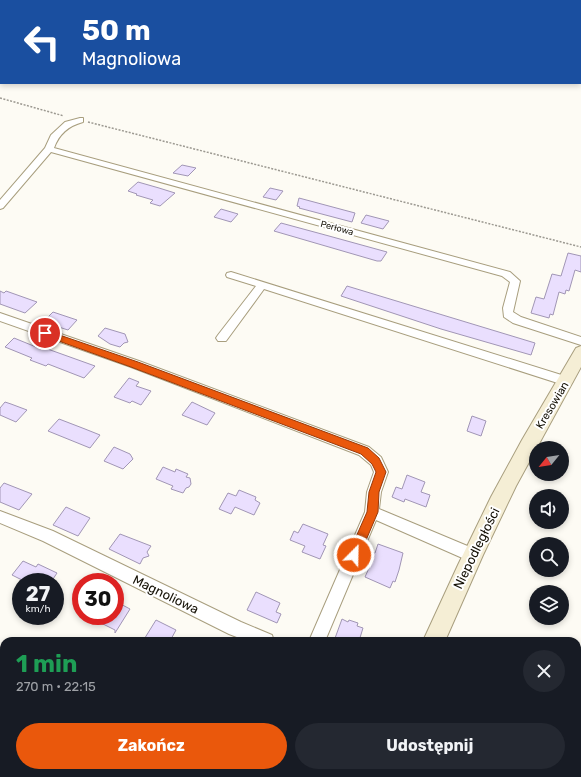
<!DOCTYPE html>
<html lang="pl">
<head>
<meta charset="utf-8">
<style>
  :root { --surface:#171b24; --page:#242831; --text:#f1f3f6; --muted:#9ea1a6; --accent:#ea580c }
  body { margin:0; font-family:Rubik,sans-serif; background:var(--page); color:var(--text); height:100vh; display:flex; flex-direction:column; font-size:15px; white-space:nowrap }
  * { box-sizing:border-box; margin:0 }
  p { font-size:13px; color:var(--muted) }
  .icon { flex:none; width:22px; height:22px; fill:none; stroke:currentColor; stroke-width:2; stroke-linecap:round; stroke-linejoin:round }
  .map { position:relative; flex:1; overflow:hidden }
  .panel { position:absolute; left:0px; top:637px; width:581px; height:140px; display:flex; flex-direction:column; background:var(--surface); border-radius:12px 12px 0 0; box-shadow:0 2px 6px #0003 }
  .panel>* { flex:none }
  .top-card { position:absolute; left:0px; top:0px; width:581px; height:84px; box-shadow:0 2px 6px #0003; background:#1a4fa0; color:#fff; overflow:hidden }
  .needle { width:26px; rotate:240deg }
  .controls { position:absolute; left:529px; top:441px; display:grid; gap:8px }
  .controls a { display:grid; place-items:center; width:40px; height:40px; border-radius:50%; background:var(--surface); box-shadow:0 2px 6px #0003; font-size:20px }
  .speed { position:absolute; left:12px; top:573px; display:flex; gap:8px; font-size:20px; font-weight:700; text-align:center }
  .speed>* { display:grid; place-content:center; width:52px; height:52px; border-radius:50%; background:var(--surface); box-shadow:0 2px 6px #0003; line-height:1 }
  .speed small { font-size:10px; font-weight:400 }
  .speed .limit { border:6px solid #d22; background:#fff; color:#111 }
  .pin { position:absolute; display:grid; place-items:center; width:34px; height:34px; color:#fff; margin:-17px; border:2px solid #fff; border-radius:50%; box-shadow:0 1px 4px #0007 }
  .me { position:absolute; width:44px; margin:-22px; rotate:23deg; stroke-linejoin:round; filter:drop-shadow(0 0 3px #0008) }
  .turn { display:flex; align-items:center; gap:14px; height:84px; padding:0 16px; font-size:18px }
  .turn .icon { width:52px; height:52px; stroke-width:2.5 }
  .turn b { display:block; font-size:28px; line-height:34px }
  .round { display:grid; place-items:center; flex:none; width:42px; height:42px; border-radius:21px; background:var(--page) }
  .overview { display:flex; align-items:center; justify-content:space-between; height:68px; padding:0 16px }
  h1 { font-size:24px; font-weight:700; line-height:30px; color:#1e9e55 }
  .button { display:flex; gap:8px; margin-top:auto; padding:8px 16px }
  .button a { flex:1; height:46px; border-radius:24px; background:var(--accent); color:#fff; font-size:16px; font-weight:700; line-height:46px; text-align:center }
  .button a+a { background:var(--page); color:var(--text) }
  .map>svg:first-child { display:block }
  .green { fill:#dfc677 }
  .building { fill:#eadffe; stroke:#a196b5 }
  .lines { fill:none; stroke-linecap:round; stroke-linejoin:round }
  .street-casing { stroke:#a89e7e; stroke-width:2 }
  .secondary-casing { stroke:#a89e7e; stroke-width:2 }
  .highway-casing { stroke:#98864c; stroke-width:1 }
  .path-far1 { stroke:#9c9991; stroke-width:1; stroke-dasharray:1.5 1; stroke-linecap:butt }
  .path { stroke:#9c9991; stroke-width:1.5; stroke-dasharray:2 1.5; stroke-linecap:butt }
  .street { fill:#fff; fill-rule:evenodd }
  .secondary { fill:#f5eed5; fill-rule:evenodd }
  .highway { fill:#dfc572; fill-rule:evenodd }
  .rail { stroke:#38352a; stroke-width:1.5; stroke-dasharray:2.5 2.5; stroke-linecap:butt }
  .route { fill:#ea580c; stroke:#983908 }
  .labels { text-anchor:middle; stroke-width:4; stroke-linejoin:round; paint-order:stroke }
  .far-street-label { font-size:9px; fill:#141005; stroke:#fff }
  .street-label { font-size:11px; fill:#141005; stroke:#fff }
  .near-street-label { font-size:13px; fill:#141005; stroke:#fff }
</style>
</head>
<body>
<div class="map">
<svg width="581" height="777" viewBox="0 0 581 777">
  <rect width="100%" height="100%" fill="#fdfbf4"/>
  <!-- green -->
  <polygon class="green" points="0,0 120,0 1,1 0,57"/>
  <!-- building -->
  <g class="building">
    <polygon points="182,165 196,168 188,176 173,173"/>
    <polygon points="138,182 159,188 175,193 160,206 150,203 153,200 136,195 137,194 128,191"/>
    <polygon points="270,188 283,191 276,200 263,197"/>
    <polygon points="299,198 355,213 352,222 299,208 300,207 297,206"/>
    <polygon points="221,209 238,214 231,222 214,217"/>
    <polygon points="366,215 389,221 383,229 361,223"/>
    <polygon points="281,223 329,236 387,252 381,261 377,261 274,231"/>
    <polygon points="568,253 581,256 581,272 575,270 569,291 566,290 565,294 559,292 553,315 550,314 549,318 531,313 536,297 544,299 552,274 561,276"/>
    <polygon points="347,286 535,343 531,355 441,329 341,296"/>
    <polygon points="0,291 4,293 6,291 37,302 25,313 0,304"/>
    <polygon points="53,312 77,320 68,330 43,322"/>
    <polygon points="105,328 125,334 128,342 124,343 120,347 110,344 98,336"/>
    <polygon points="14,338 41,349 42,347 95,366 84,378 48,364 46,366 30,360 32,358 5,347"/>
    <polygon points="129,378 139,382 136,386 151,391 141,405 132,401 130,403 114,397"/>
    <polygon points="5,402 11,404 27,410 16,422 0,415 0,408"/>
    <polygon points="192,402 215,413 207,425 182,415"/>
    <polygon points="472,416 486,421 481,436 467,431"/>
    <polygon points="59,419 85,429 100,435 90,448 48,431"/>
    <polygon points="114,447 130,454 133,459 123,469 104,461"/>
    <polygon points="163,467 175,472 176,469 188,474 186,477 190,478 191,484 189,487 186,488 183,493 171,489 173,486 156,479"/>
    <polygon points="407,475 425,482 421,492 430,495 426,507 405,499 404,502 392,497 396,487 402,489"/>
    <polygon points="4,483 32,494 19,510 0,502 0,488"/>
    <polygon points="239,490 256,497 255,500 260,503 254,515 235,507 231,514 219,509 228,493 236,496"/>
    <polygon points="66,507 90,518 78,536 53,525"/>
    <polygon points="303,524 328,534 323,545 326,546 320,559 302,552 305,546 290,540 294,531 298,533"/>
    <polygon points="120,534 151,546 147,552 149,556 143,558 140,564 109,549"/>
    <polygon points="378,544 403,553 399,570 395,582 393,581 390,588 365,577 369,568 364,565 370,551 375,553"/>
    <polygon points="23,561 36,567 38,564 57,573 51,582 26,582 12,575"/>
    <polygon points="256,592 280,603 276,612 281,614 277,623 247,610"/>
    <polygon points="115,601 130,609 115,633 115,630 87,616 115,616"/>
    <polygon points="342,619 348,622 349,620 358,623 357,626 363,628 359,641 334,641"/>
    <polygon points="156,620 176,630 170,641 143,641"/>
  </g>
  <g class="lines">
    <defs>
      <g id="street">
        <path d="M80 118H83V122C68 126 59 134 54 148L510 272 520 281 513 312 521 317 581 337V345L513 323 504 317 503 308 510 282 502 276 51 152 3 208 0 209V200L45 148 51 135 65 122Z"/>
        <polygon points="231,272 571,378 573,381 571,384 567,386 264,289 226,341 218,341 216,338 218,335 256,286 227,277 226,275 227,273"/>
        <polygon points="0,313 139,361 369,447 381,457 388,472 381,492 379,509 477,550 479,555 477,560 472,562 467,560 376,520 325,641 309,641 365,512 367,492 374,472 371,465 359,455 131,367 0,321"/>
        <polygon points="0,511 53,531 241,622 272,635 274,641 247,641 229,634 43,541 0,523"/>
      </g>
      <g id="secondary">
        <polygon points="581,346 581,367 516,486 483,555 445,641 423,641 458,565 491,497 522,440 576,348"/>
        <polygon points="362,773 387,773 386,777 361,777"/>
      </g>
      <g id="highway">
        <polygon points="471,0 483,0 484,1 472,1"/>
        <rect x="580" y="32" width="1" height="6"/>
      </g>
    </defs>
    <!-- street casing -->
    <use href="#street" class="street-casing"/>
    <!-- secondary casing -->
    <use href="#secondary" class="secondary-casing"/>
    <!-- highway casing -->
    <use href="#highway" class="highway-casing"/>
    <!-- path-far1 -->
    <g class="path-far1">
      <polyline points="519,0 522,1"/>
      <polyline points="116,1 118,0"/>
      <polyline points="143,1 145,0"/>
    </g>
    <!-- path -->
    <g class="path">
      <polyline points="0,98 64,116"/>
      <polyline points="88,122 581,247"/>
    </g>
    <!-- street -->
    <use href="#street" class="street"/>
    <!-- secondary -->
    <use href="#secondary" class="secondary"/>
    <!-- highway -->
    <use href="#highway" class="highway"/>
    <!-- rail -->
    <polyline class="rail" points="130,1 132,0"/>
  </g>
  <!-- route -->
  <polygon class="route" points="45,330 138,362 368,448 379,458 386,472 379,492 378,512 358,559 354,560 350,559 348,555 367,512 369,492 376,472 372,464 361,454 131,367 42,335 41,333 42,331"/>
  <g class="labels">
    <!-- far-street labels -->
    <g class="far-street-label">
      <text transform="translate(337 228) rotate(15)" y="3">Perłowa</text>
    </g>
    <!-- street labels -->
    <g class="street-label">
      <text transform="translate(552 405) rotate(-59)" y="4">Kresowian</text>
    </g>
    <!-- near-street labels -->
    <g class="near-street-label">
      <text transform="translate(476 548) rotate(-64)" y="5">Niepodległości</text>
      <text transform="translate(166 594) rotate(26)" y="5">Magnoliowa</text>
    </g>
  </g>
</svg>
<div class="controls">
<a><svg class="needle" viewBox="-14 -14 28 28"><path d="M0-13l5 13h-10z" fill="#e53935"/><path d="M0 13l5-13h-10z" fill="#9ea1a6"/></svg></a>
<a><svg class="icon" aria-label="sound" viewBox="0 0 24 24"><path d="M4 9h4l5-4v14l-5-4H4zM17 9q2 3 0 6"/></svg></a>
<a><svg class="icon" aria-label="search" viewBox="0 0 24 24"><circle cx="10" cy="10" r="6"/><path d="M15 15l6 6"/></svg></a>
<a><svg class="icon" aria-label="layers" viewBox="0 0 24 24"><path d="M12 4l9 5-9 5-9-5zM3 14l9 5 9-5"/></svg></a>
</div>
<div class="speed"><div>27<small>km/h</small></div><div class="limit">30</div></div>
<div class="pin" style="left:45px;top:333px;background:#d93025"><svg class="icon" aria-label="arrive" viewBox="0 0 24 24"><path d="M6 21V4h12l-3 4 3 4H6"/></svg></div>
<svg class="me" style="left:354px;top:555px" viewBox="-20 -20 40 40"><circle r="17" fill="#ea580c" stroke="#fff" stroke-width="3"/><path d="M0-11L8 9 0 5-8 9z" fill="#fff"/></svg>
<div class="top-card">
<div class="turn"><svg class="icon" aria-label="left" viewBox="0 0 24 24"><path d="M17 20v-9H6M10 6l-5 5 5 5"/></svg><div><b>50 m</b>Magnoliowa</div></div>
</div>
<section class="panel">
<div class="overview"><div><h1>1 min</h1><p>270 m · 22:15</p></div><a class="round"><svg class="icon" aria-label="close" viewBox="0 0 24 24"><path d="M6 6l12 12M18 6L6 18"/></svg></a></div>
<div class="button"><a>Zakończ</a><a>Udostępnij</a></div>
</section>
</div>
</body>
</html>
